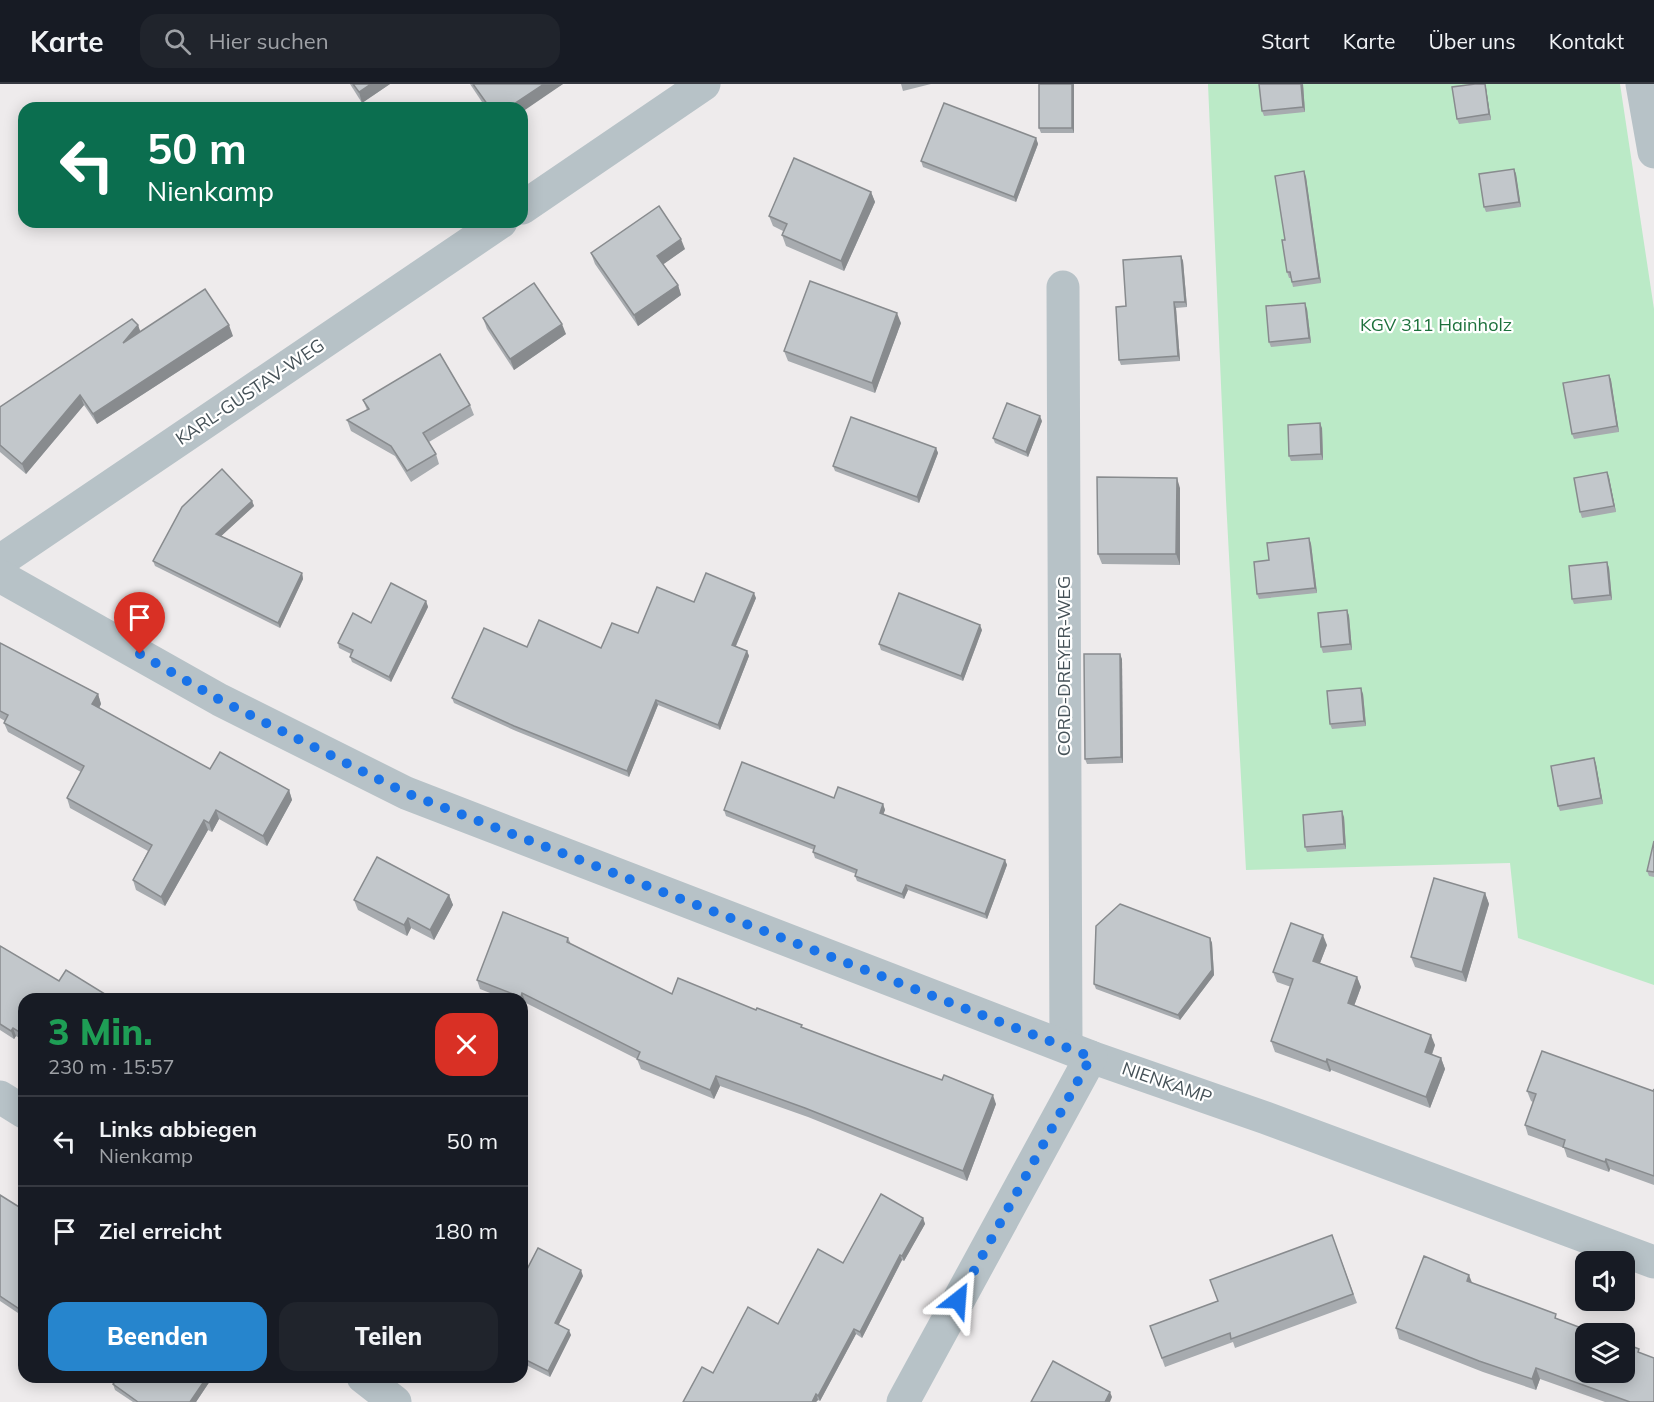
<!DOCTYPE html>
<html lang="de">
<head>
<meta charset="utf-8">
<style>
  :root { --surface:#171b24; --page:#20242c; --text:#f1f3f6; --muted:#9ea1a6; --line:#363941; --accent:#2685cd }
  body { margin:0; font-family:Mulish,sans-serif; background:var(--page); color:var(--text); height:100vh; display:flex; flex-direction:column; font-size:22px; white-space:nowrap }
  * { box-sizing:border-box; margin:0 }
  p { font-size:20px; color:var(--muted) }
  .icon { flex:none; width:33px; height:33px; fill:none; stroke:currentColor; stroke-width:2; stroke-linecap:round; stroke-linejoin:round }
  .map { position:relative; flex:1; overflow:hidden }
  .panel { position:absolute; left:18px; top:909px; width:510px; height:390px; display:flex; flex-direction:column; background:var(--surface); border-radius:18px; box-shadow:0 3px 15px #0003 }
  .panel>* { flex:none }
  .hud { position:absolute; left:18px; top:18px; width:510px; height:126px; border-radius:18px; box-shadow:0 3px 15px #0003; background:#0b6e4f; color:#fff; overflow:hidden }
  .controls { position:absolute; left:1575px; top:1167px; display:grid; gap:12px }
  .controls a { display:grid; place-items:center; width:60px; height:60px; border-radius:12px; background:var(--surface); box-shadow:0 3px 15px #0003; font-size:30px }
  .pin { position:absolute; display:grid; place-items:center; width:51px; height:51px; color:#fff; margin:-62px -26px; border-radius:50% 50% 50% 0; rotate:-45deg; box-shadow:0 0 6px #0007 }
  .pin .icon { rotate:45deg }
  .me { position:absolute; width:66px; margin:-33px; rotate:28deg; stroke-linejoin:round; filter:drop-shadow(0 0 4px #0008) }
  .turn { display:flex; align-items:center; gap:21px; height:126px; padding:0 30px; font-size:27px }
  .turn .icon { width:78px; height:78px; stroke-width:2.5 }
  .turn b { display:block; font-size:42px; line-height:51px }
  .round { display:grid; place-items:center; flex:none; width:63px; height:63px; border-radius:18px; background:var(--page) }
  .headline { display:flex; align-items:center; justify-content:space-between; height:102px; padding:0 30px }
  h1 { font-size:36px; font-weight:800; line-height:45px; color:#1e9e55 }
  .button { display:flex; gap:12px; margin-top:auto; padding:12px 30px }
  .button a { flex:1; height:69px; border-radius:18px; background:var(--accent); color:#fff; font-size:24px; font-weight:800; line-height:69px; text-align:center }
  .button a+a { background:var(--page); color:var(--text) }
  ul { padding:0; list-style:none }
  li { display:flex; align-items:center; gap:18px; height:90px; padding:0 30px; border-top:2px solid var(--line) }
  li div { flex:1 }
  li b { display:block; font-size:22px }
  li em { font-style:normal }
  header { display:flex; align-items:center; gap:36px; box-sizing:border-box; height:84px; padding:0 30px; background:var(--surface); border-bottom:2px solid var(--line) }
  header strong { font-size:28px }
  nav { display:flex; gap:33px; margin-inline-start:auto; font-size:21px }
  .search { width:420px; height:54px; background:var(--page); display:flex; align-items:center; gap:15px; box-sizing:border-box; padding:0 21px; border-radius:18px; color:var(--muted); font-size:22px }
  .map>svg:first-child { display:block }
  .green { fill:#bbeac7 }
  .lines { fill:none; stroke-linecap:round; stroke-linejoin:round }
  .street { stroke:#b7c2c7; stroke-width:33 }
  .wall { fill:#a7abaf }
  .shaded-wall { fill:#888b8e }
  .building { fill:#c2c7cb; stroke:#888b8e; stroke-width:1.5 }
  .route { stroke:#1a73e8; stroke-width:10; stroke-dasharray:0 18 }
  .labels { text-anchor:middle; stroke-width:4.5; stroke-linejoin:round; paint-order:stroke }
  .park-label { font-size:18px; fill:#1d713c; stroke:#fff }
  .street-label { font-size:18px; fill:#455157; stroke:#fff }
</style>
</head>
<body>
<header>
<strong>Karte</strong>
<div class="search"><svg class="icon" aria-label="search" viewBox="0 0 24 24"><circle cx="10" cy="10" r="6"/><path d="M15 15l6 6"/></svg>Hier suchen</div>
<nav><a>Start</a><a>Karte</a><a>Über uns</a><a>Kontakt</a></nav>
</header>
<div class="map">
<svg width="1654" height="1318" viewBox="0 0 1654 1318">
  <rect width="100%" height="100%" fill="#eeebec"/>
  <!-- green -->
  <polygon class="green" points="1208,0 1620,0 1654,225 1654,901 1518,854 1510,779 1246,786 1226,416"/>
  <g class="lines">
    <!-- street -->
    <g class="street">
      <polyline points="1642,0 1654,68"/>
      <polyline points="522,124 704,0"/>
      <polyline points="1063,203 1066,962"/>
      <polyline points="0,477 501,138"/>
      <polyline points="0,492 220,616 406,709 1091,973 1266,1034 1654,1178"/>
      <polyline points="0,1013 24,1028"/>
      <polyline points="363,1293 395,1318"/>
      <polyline points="903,1318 1091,973"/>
    </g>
  </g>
  <!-- wall -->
  <g class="wall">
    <polygon points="350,0 390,0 362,19"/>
    <polygon points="470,0 563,0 522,24 486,24"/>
    <polygon points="901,0 931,0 903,7"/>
    <polygon points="1074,0 1074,49 1041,49 1039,44"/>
    <polygon points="1303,0 1305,28 1264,32 1262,27"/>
    <polygon points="1485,0 1486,4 1491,36 1459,40 1457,35"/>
    <polygon points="1036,54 1038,60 1016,118 923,83 921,77"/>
    <polygon points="1514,85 1516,90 1521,123 1486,128 1484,123"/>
    <polygon points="1306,93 1321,199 1293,203 1291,194 1289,194 1287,188 1285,156"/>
    <polygon points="871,108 875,118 844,187 786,162 782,151 783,147 773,142 769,132"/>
    <polygon points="685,165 663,180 678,201 681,211 638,242 595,180 591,169"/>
    <polygon points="1181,172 1183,177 1187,223 1176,224 1180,277 1121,281 1119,276 1126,222"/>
    <polygon points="1307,225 1311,259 1271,263 1269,258"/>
    <polygon points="483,234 566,250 514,286 487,245"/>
    <polygon points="901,239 875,309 788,277 784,267"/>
    <polygon points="138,241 140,248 233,252 97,340 84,321 26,390 0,368 0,323"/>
    <polygon points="1609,291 1611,296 1619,348 1574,355 1572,350"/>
    <polygon points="363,316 470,321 474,331 429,358 436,370 439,380 411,398 395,372 351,347 347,336 367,326"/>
    <polygon points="1042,337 1028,373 995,359 993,354"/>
    <polygon points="1322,344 1323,376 1291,377 1289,372"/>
    <polygon points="936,364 938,369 919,419 835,387 833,382"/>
    <polygon points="1607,388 1609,393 1616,428 1582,434 1580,428"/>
    <polygon points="1180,404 1180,481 1102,480 1098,470"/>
    <polygon points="252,417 254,422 221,452 302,489 303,495 280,544 155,482 153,477"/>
    <polygon points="1309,454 1311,460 1317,509 1259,515 1257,510 1269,476"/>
    <polygon points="1607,478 1609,484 1612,516 1574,520 1572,515"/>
    <polygon points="756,514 736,562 747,567 749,572 720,646 658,621 629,693 516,647 454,619 452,614 601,564 638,549 694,518"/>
    <polygon points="426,517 428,523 391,598 352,578 350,573 351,570 339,564 338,559 371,539"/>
    <polygon points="1347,526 1349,532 1352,566 1323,569 1321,563"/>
    <polygon points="982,546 963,597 881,566 879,560"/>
    <polygon points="0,559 98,610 101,620 99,624 210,685 289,706 292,716 267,762 219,735 212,748 208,746 165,822 136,806 133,796 148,767 70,724 67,714 81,688 8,648 4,639 5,637 0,634"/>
    <polygon points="1122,575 1123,679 1087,680 1085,675"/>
    <polygon points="1363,610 1366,642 1332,645 1330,640"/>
    <polygon points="1594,674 1596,680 1603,720 1560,727 1558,722"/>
    <polygon points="834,714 883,720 885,726 883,730 1005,776 1007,781 987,835 908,806 904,815 857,797 855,792 856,790 815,774 813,768 814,766 726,732 724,726"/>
    <polygon points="1344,733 1346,765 1307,768 1305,763"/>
    <polygon points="1654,757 1654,793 1649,792 1647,787"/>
    <polygon points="1485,809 1489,820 1466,898 1415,883 1411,873"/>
    <polygon points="449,811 453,821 434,856 411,844 407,852 358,826 354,816"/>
    <polygon points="568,854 571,860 672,910 756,926 803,944 996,1020 967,1097 808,1033 720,1002 714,1015 641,985 637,975 526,919 524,923 522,922 522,915 505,915 480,905 477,896"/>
    <polygon points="1210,854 1212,859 1214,891 1180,936 1096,905 1094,900"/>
    <polygon points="1327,861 1320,879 1357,893 1361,903 1354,922 1435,961 1432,971 1441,974 1445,985 1430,1024 1331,986 1330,988 1275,968 1271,957 1291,903 1277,898 1273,888"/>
    <polygon points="0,862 59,897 113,915 24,915 24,957 16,952 14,955 0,946"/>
    <polygon points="1654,1005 1654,1101 1610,1085 1609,1088 1567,1073 1564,1064 1528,1051 1525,1041 1533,1018 1531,1017 1527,1007 1653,1007"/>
    <polygon points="0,1111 24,1126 24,1233 0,1217"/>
    <polygon points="923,1134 925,1140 904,1177 902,1176 862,1254 856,1250 820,1317 818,1316 816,1318 683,1318 713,1289 778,1240 843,1179"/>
    <polygon points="1332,1151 1357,1219 1235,1264 1233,1258 1165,1283 1150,1242 1218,1217"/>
    <polygon points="583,1192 558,1241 571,1251 550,1293 522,1279 522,1195"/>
    <polygon points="1473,1199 1558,1235 1654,1318 1605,1318 1540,1295 1536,1306 1483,1288 1399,1255 1396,1244"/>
    <polygon points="111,1293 212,1293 212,1294 196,1318 133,1318 115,1306 113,1300 116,1296"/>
  </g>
  <!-- shaded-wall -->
  <g class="shaded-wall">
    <polygon points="371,0 390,0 362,19 359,8"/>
    <polygon points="544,0 563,0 522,28 522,24 508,24"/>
    <polygon points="1072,0 1074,0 1074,49 1072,44"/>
    <polygon points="1301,0 1303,0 1305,28 1303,23"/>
    <polygon points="1485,0 1486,4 1491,36 1489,30"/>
    <polygon points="1036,54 1038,60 1016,118 1014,113"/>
    <polygon points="1514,85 1516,90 1521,123 1519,118"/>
    <polygon points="1304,87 1306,93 1321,199 1319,194"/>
    <polygon points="871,108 875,118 844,187 841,177"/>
    <polygon points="681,155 685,165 661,182 657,172"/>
    <polygon points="1181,172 1183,177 1187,223 1185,218"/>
    <polygon points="678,201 681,211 638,242 634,231"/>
    <polygon points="1174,218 1176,224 1180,277 1178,272"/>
    <polygon points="1305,219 1307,225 1311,259 1309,254"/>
    <polygon points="897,229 901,239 875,309 872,299"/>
    <polygon points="562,240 566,250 514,286 510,275"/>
    <polygon points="138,241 142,252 123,259"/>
    <polygon points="229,241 233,252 97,340 93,330"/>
    <polygon points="1609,291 1611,296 1619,348 1617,342"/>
    <polygon points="80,311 84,321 26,390 22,380"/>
    <polygon points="1040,332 1042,337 1028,373 1026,368"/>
    <polygon points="1320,339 1322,344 1323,376 1321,370"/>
    <polygon points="936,364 938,369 919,419 917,413"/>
    <polygon points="1607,388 1609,393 1616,428 1614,422"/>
    <polygon points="1177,394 1180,404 1180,481 1176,470"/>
    <polygon points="252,417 254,422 218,455 216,450"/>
    <polygon points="1309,454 1311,460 1317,509 1315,504"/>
    <polygon points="1607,478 1609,484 1612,516 1610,511"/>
    <polygon points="302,489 303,495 280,544 278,539"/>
    <polygon points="754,509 756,514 734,566 732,561"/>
    <polygon points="426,517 428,523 391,598 389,593"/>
    <polygon points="1347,526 1349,532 1352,566 1350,560"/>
    <polygon points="980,541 982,546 963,597 961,592"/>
    <polygon points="747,567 749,572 720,646 718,641"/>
    <polygon points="1120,570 1122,575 1123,679 1121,673"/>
    <polygon points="1361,604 1363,610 1366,642 1364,637"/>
    <polygon points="98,610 101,620 96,630 92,620"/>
    <polygon points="656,616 658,621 629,693 627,687"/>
    <polygon points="1594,674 1596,680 1603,720 1601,714"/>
    <polygon points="289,706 292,716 267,762 263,752"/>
    <polygon points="883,720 885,726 882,734 880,729"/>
    <polygon points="216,726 219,735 212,748 209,739"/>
    <polygon points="1342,727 1344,733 1346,765 1344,760"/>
    <polygon points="204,736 208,746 165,822 161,813"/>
    <polygon points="1005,776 1007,781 987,835 985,830"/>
    <polygon points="906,801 908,806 904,815 902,810"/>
    <polygon points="1485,809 1489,820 1466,898 1462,888"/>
    <polygon points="449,811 453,821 434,856 430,846"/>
    <polygon points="408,834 411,844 407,852 404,841"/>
    <polygon points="1323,851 1327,861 1317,887 1313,877"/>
    <polygon points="1210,854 1212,859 1214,891 1180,936 1178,931"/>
    <polygon points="1357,893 1361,903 1351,930 1348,919"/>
    <polygon points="522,909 526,919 524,923 521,913"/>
    <polygon points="13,944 16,952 14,955 11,947"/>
    <polygon points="1431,951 1435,961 1429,978 1425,968"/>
    <polygon points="1441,974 1445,985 1430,1024 1426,1013"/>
    <polygon points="1327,975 1331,986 1330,988 1326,978"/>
    <polygon points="716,992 720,1002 714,1015 710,1006"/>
    <polygon points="993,1011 996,1020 967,1097 963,1087"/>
    <polygon points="1606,1075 1610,1085 1609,1088 1605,1078"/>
    <polygon points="923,1134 925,1140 904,1177 902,1172"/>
    <polygon points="900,1171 902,1176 862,1254 860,1248"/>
    <polygon points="581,1186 583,1192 557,1244 555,1239"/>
    <polygon points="1469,1191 1473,1201 1467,1197"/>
    <polygon points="854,1245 856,1250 820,1317 818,1312"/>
    <polygon points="569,1246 571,1251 550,1293 548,1287"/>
    <polygon points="1536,1284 1540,1295 1536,1306 1532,1295"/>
    <polygon points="207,1293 212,1293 212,1294 196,1318 190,1318"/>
    <polygon points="1110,1308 1112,1313 1110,1318 1105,1318"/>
    <polygon points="816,1310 818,1316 816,1318 812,1318"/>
  </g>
  <!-- building -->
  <g class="building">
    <polygon points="353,0 371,0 359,8"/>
    <polygon points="473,0 544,0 508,24 490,24"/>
    <rect x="1039" y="0" width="33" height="44"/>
    <polygon points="1259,0 1301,0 1303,23 1262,27"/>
    <polygon points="1475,0 1485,0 1489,30 1457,35 1452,3"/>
    <polygon points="944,19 1036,54 1014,113 921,77"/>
    <polygon points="794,74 871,108 841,177 782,151 787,140 769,132"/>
    <polygon points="1514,85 1519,118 1484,123 1479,90"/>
    <polygon points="1304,87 1319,194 1292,198 1290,188 1287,188 1282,156 1285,156 1275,92"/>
    <polygon points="659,122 681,155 657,172 678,201 634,231 591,169"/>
    <polygon points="1181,172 1185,218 1174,218 1178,272 1119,276 1116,223 1126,222 1123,176"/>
    <polygon points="810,197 897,229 872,299 784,267"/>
    <polygon points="534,199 562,240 510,275 483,234"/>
    <polygon points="205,205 229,241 93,330 80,311 22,380 0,361 0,323 132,235 138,241 123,259"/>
    <polygon points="1305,219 1309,254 1269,258 1266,222"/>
    <polygon points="440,270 470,321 423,349 436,370 407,387 391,362 347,336 369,325 363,316"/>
    <polygon points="1609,291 1617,342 1572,350 1563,299"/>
    <polygon points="1007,319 1040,332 1026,368 993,354"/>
    <polygon points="851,333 936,364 917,413 833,382"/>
    <polygon points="1320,339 1321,370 1289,372 1288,341"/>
    <polygon points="222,385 252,417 216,450 302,489 278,539 153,477 182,423"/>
    <polygon points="1607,388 1614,422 1580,428 1574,394"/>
    <polygon points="1097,393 1177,394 1176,470 1098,470"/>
    <polygon points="1309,454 1315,504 1257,510 1254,478 1269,476 1267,459"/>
    <polygon points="1607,478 1610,511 1572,515 1569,482"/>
    <polygon points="706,489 754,509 732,561 747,567 718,641 656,616 627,687 514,642 452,614 484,544 527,563 539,536 601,564 612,539 638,549 657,503 694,518"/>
    <polygon points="391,499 426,517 389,593 350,573 353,566 338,559 353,529 371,539"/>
    <polygon points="899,509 980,541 961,592 879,560"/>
    <polygon points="1347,526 1350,560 1321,563 1318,529"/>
    <polygon points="0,559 98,610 92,620 210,685 220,668 289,706 263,752 216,726 209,739 204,736 161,813 133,796 152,761 67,714 84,682 4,639 8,631 0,627"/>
    <polygon points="1084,570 1120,570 1121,673 1085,675"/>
    <polygon points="1361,604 1364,637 1330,640 1327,607"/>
    <polygon points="1594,674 1601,714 1558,722 1551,682"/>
    <polygon points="742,678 834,714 838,703 883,720 880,729 1005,776 985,830 906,801 902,810 855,792 857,786 813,768 815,762 724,726"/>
    <polygon points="1342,727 1344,760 1305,763 1303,731"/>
    <polygon points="1654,757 1654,788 1647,787"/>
    <polygon points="377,773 449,811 430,846 408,834 404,841 354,816"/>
    <polygon points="1434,794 1485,809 1462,888 1411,873"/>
    <polygon points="1120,820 1210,854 1212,886 1178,931 1094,900 1096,842"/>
    <polygon points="503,828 568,854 567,858 672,910 678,894 756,926 757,924 802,941 801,943 888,976 942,996 944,991 993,1011 963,1087 805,1024 716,992 710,1006 637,975 640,968 522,909 521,913 477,896"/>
    <polygon points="1291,839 1323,851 1313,877 1357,893 1348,919 1431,951 1425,968 1441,974 1426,1013 1327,975 1326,978 1271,957 1293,895 1273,888"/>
    <polygon points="0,862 59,897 66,886 113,915 24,915 24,951 13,944 11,947 0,940"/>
    <polygon points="1542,967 1653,1007 1654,1005 1654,1092 1606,1075 1605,1078 1563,1063 1565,1056 1525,1041 1536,1010 1527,1007"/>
    <polygon points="881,1110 923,1134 902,1172 900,1171 860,1248 854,1245 818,1312 816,1310 812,1318 683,1318 702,1283 713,1289 748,1223 778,1240 818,1165 843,1179"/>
    <polygon points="0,1111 24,1126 24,1228 0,1212"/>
    <polygon points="1332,1151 1353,1210 1231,1255 1230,1249 1162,1274 1150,1242 1218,1217 1210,1196"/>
    <polygon points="538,1164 581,1186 555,1239 569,1246 548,1287 522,1274 522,1195"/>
    <polygon points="1424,1172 1469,1191 1467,1197 1556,1230 1555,1234 1597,1250 1586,1250 1586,1288 1624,1288 1624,1259 1639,1265 1638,1268 1654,1274 1654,1318 1630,1318 1536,1284 1532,1295 1479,1277 1396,1244"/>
    <polygon points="1053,1277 1110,1308 1105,1318 1031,1318"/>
    <polygon points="117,1293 207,1293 190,1318 138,1318 113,1300 118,1294"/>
  </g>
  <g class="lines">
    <!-- route -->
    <polyline class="route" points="140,570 220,616 406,709 1091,973 958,1216"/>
  </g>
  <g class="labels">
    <!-- park labels -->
    <g class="park-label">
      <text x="1436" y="247">KGV 311 Hainholz</text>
    </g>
    <!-- street labels -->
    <g class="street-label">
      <text transform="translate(250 308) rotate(-34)" y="6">KARL-GUSTAV-WEG</text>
      <text transform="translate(1064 582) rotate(-90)" y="6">CORD-DREYER-WEG</text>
      <text transform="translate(1167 999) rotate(19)" y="6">NIENKAMP</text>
    </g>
  </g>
</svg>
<div class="controls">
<a><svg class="icon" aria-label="sound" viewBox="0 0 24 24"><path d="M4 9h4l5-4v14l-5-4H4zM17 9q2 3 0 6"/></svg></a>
<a><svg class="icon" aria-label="layers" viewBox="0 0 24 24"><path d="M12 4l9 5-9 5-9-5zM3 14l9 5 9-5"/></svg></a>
</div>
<div class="pin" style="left:140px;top:570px;background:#d93025"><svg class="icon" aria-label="arrive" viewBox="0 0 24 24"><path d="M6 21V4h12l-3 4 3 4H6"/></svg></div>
<svg class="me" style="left:958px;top:1216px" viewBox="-20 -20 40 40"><path d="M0-17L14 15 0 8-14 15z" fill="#1a73e8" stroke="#fff" stroke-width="4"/></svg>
<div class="hud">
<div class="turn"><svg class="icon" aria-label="left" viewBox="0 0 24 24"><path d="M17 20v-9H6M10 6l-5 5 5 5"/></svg><div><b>50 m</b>Nienkamp</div></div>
</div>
<section class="panel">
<div class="headline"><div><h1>3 Min.</h1><p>230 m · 15:57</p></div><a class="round" style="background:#d93025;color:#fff"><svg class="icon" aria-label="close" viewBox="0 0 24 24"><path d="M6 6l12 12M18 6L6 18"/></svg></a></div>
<ul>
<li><svg class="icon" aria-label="left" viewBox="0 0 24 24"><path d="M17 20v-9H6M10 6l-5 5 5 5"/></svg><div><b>Links abbiegen</b><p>Nienkamp</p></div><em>50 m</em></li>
<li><svg class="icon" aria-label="arrive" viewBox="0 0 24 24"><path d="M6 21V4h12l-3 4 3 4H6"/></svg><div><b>Ziel erreicht</b></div><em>180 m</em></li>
</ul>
<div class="button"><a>Beenden</a><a>Teilen</a></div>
</section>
</div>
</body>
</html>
